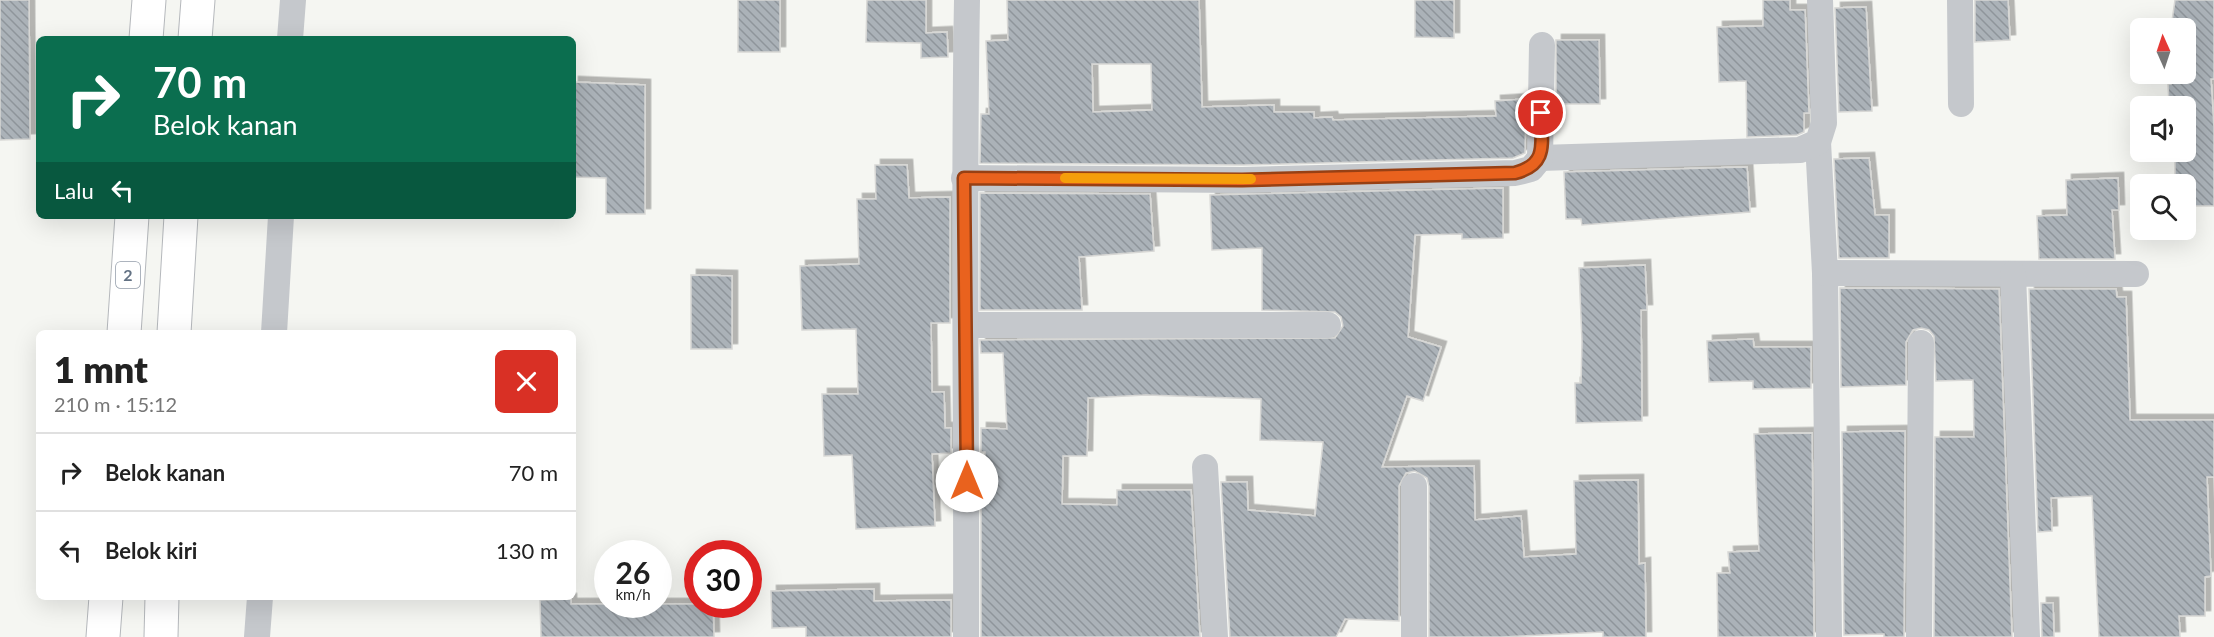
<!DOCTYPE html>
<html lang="id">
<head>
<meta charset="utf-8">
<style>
  :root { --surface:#fff; --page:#f6f6f6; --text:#222; --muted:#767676; --line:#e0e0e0 }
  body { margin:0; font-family:Lato,sans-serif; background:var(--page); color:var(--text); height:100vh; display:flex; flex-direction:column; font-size:22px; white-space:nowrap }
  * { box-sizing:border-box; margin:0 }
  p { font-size:20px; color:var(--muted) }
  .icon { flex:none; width:33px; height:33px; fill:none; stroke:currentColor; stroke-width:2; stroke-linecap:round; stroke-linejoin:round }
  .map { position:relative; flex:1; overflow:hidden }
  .details { position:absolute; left:36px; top:330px; width:540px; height:270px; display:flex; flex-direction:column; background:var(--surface); border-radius:9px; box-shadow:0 6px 24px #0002 }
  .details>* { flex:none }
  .banner { position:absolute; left:36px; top:36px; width:540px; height:183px; border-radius:9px; box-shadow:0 6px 24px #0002; background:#0b6e4f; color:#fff; overflow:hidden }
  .needle { width:39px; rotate:357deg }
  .fabs { position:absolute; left:2130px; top:18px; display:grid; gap:12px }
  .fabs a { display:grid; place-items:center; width:66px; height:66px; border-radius:9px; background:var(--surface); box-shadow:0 6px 24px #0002; font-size:30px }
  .speed { position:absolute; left:594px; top:540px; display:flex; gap:12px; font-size:30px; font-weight:700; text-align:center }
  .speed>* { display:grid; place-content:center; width:78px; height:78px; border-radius:50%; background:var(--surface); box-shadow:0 6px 24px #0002; line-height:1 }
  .speed small { font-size:15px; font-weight:400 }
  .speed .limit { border:9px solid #d22; background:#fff; color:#111 }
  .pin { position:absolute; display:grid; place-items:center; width:51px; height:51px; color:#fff; margin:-26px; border:3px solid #fff; border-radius:50%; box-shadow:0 2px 6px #0007 }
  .me { position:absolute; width:66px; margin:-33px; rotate:0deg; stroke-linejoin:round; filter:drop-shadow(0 0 4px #0008) }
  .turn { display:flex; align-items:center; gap:21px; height:126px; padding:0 18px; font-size:27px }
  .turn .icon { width:78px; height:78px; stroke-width:2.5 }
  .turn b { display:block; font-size:42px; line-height:51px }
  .then { display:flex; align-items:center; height:57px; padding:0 18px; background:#0003; gap:12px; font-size:22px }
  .round { display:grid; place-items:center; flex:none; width:63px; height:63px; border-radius:9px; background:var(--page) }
  .headline { display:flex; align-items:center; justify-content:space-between; height:102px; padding:0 18px }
  h1 { font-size:36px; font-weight:800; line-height:45px }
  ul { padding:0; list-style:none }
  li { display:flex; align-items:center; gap:18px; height:78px; padding:0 18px; border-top:2px solid var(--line) }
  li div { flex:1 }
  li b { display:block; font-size:22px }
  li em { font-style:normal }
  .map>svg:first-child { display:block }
  .building { fill:url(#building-back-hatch); stroke:#d7d7d5; stroke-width:1.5; fill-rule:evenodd; filter:url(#shadow) }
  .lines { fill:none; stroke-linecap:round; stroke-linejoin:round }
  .motorway-casing { stroke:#b5b8bc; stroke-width:35 }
  .minor { stroke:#c5c8cc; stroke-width:26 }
  .motorway { stroke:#fff; stroke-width:33 }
  .route-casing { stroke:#974014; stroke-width:15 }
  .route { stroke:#e9621e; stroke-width:10 }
  .slow { stroke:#f59e0b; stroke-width:10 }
  .labels { text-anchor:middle; stroke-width:6; stroke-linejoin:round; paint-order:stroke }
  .shield { fill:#fff; stroke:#929ca9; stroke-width:1.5 }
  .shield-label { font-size:16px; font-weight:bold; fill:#637284 }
</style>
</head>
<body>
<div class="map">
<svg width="2214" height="637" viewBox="0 0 2214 637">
  <defs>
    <pattern id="building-back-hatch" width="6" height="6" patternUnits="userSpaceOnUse" patternTransform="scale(1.5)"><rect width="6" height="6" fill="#abb2b8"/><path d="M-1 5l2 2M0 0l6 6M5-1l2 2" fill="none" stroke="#8f959b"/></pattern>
    <filter id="shadow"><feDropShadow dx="5.5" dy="-5.5" stdDeviation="0" flood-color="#0004"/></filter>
  </defs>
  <rect width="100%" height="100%" fill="#f5f6f2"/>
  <!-- building -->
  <g class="building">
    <polygon points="0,0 29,0 30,139 0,140"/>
    <rect x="738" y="0" width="42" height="52"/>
    <polygon points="867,0 926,0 926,33 947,32 948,57 921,58 921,43 866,42"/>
    <path d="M1007 0H1199L1202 107 1274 105V112H1314V118L1332 117 1333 120 1496 116 1495 101 1526 99 1525 153 1513 158 1242 165 980 163 981 114H989L986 41 1008 40ZM1092 64H1151L1152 110 1093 112Z"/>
    <polygon points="1415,0 1454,0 1454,38 1415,37"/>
    <polygon points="1763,0 1790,0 1790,10 1805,10 1809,113 1804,113 1804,132 1797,135 1747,137 1746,81 1719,82 1717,27 1763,26"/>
    <polygon points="1975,0 2008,0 2010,40 1975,42"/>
    <polygon points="2175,0 2214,0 2214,79 2211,79 2214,128 2214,206 2186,206 2186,184 2175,184 2175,152 2186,152 2186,106 2169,106 2168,84 2171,84 2171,74 2186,74 2186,28 2171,28"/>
    <polygon points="1866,7 1872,111 1839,112 1835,8"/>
    <polygon points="1556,40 1599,40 1600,104 1556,104"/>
    <polygon points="573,82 645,85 645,214 606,214 606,178 573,177"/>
    <polygon points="1869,158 1875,215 1889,215 1889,258 1839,258 1834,159"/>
    <polygon points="875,165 907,165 909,198 950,197 950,323 931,323 932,392 944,392 945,428 951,428 951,453 932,454 935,526 856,529 852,455 824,456 822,394 858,394 856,329 802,330 800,266 859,264 857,199 876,199"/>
    <polygon points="1747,167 1750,212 1582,225 1581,219 1566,219 1564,172"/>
    <polygon points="2118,178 2119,210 2112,210 2115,259 2039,259 2037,216 2067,215 2066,180"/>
    <polygon points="1503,188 1503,238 1462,239 1462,234 1415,235 1408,337 1441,347 1423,401 1407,396 1382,467 1474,466 1475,520 1521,516 1524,557 1576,554 1574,481 1638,480 1639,564 1645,563 1646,637 1603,637 1603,632 1502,637 1429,637 1429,486 1427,478 1415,471 1406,473 1399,486 1399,621 1345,619 1336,637 1230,637 1221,482 1247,482 1248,510 1315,516 1323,442 1260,440 1261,399 1146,395 1088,398 1087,456 1063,456 1062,504 1117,505 1117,490 1191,490 1200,637 981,637 981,504 984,504 985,452 981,452 981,428 1007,429 1003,353 981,353 980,340 1335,338 1343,326 1341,317 1335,312 1262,310 1262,248 1212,250 1210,195"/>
    <polygon points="980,193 1150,194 1154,251 1079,257 1082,310 980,310"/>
    <polygon points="1645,265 1647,310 1641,310 1642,421 1576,423 1575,383 1581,383 1582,342 1579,268"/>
    <polygon points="691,275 732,276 732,349 691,349"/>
    <polygon points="1840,288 1999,289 2012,637 1934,637 1935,437 1974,437 1973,380 1936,381 1934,336 1929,330 1921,328 1913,330 1906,342 1906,385 1841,387"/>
    <polygon points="2029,289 2116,289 2117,297 2126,297 2130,420 2214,420 2214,477 2207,477 2211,576 2205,577 2205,616 2179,616 2180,637 2099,637 2092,496 2051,498 2052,531 2038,532"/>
    <polygon points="1753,339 1754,347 1811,347 1811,388 1753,389 1753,381 1709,382 1707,341"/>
    <polygon points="1905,431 1904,637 1884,637 1884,634 1844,635 1842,432"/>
    <polygon points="1812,433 1814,637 1718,637 1717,573 1730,573 1728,552 1759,551 1754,434"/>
    <polygon points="874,589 874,601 951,600 951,637 806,637 806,627 772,628 771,591"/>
    <polygon points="571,599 571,604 713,604 714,637 541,637 540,600"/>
    <polygon points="2041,603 2053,603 2054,637 2042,637"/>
  </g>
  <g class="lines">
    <defs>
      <g id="motorway">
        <polyline points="146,39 149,0"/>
        <polyline points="195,39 198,0"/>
        <polyline points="124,333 132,216"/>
        <polyline points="174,333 181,216"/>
        <polyline points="103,637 106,597"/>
        <polyline points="161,637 162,597"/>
      </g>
    </defs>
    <!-- motorway casing -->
    <use href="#motorway" class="motorway-casing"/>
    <!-- minor -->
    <g class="minor">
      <polyline points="1960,0 1961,104"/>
      <polyline points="290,39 293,0"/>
      <polyline points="1818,142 1825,273 1829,637"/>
      <polyline points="1540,158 1800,150 1818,142 1824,123 1820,0"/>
      <polyline points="964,178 1242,180 1515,173 1531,169 1540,158 1542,45"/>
      <polyline points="1825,273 2136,274"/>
      <polyline points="2013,274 2027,637"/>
      <polyline points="967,325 1328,325"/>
      <polyline points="274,333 281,216"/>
      <polyline points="1205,467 1215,637"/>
      <polyline points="1414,486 1414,637"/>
      <polyline points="257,637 260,597"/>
      <path d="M966 637C967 425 963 212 967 0"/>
      <polyline points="1919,637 1921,343"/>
    </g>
    <!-- motorway -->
    <use href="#motorway" class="motorway"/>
  </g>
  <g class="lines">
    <defs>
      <path id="route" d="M967 481 964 178 1242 180 1515 173C1549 164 1541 143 1541 113"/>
    </defs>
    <!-- route casing -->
    <use href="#route" class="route-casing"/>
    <!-- route -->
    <use href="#route" class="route"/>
    <!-- slow -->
    <polyline class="slow" points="1065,178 1251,179"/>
  </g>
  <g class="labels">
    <!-- shield labels -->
    <rect class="shield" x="116" y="262" width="24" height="26" rx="4.5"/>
    <g class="shield-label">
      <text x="128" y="281">2</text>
    </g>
  </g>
</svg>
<div class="fabs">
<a><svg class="needle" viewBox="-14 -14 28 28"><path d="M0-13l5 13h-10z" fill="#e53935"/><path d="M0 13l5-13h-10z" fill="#767676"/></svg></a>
<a><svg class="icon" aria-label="sound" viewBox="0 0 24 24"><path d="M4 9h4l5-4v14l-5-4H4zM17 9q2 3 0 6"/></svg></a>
<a><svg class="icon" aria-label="search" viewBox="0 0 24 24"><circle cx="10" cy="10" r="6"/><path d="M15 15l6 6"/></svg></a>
</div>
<div class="speed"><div>26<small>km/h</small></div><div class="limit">30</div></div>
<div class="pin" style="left:1541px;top:113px;background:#d93025"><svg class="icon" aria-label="arrive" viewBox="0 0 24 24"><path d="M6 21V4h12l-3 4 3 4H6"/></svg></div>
<svg class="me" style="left:967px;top:481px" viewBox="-20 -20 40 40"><circle r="19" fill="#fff"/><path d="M0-13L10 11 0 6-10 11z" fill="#e9621e"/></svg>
<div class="banner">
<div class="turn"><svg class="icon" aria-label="right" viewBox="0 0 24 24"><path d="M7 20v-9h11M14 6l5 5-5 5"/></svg><div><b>70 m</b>Belok kanan</div></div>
<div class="then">Lalu<svg class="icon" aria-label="left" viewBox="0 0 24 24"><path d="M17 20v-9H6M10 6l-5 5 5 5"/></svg></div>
</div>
<section class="details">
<div class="headline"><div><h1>1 mnt</h1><p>210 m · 15:12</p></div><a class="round" style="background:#d93025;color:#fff"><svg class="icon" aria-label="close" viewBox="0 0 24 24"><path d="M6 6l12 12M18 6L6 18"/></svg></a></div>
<ul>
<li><svg class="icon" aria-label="right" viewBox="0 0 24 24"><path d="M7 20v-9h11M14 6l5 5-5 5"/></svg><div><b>Belok kanan</b></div><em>70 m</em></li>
<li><svg class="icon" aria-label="left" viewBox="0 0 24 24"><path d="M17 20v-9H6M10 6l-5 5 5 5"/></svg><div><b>Belok kiri</b></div><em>130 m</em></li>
</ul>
</section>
</div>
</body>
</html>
